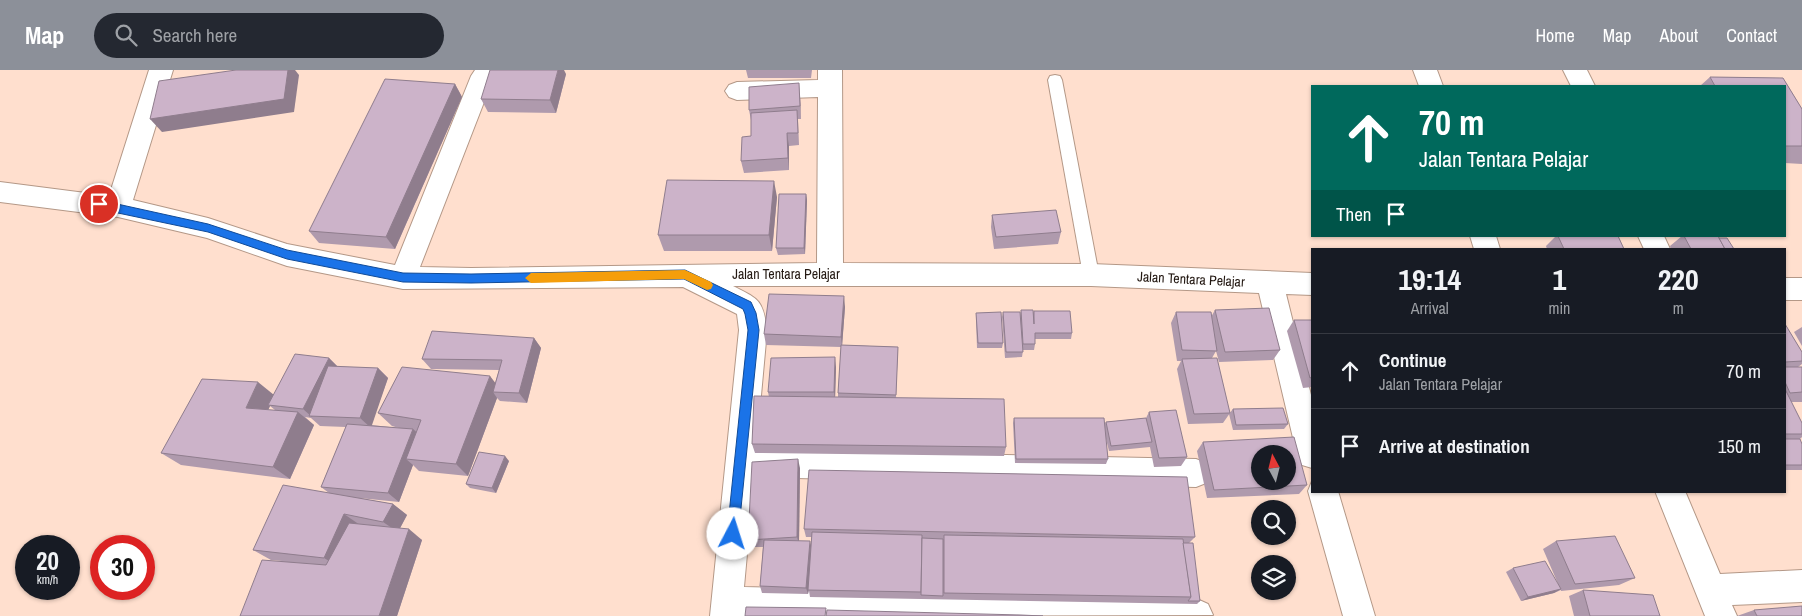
<!DOCTYPE html>
<html lang="en">
<head>
<meta charset="utf-8">
<style>
  :root { --surface:#171b24; --page:#242831; --text:#f1f3f6; --muted:#9ea1a6; --line:#363941; --accent:#8c9099 }
  body { margin:0; font-family:"Archivo Narrow",sans-serif; background:var(--page); color:var(--text); height:100vh; display:flex; flex-direction:column; font-size:19px; white-space:nowrap }
  * { box-sizing:border-box; margin:0 }
  p { font-size:16px; color:var(--muted) }
  .icon { flex:none; width:28px; height:28px; fill:none; stroke:currentColor; stroke-width:2; stroke-linecap:round; stroke-linejoin:round }
  .map { position:relative; flex:1; overflow:hidden }
  .drawer { position:absolute; left:1311px; top:178px; width:475px; height:245px; display:flex; flex-direction:column; background:var(--surface); border-radius:0px; box-shadow:0 1px 4px #0004 }
  .drawer>* { flex:none }
  .guide { position:absolute; left:1311px; top:15px; width:475px; height:152px; border-radius:0px; box-shadow:0 1px 4px #0004; background:#00695c; color:#fff; overflow:hidden }
  .needle { width:32px; rotate:353deg }
  .fabs { position:absolute; left:1251px; top:375px; display:grid; gap:10px }
  .fabs a { display:grid; place-items:center; width:45px; height:45px; border-radius:50%; background:var(--surface); box-shadow:0 1px 4px #0004; font-size:25px }
  .speed { position:absolute; left:15px; top:465px; display:flex; gap:10px; font-size:25px; font-weight:700; text-align:center }
  .speed>* { display:grid; place-content:center; width:65px; height:65px; border-radius:50%; background:var(--surface); box-shadow:0 1px 4px #0004; line-height:1 }
  .speed small { font-size:12px; font-weight:400 }
  .speed .limit { border:8px solid #d22; background:#fff; color:#111 }
  .pin { position:absolute; display:grid; place-items:center; width:42px; height:42px; color:#fff; margin:-21px; border:2px solid #fff; border-radius:50%; box-shadow:0 1px 5px #0007 }
  .me { position:absolute; width:55px; margin:-28px; rotate:5deg; stroke-linejoin:round; filter:drop-shadow(0 0 4px #0008) }
  .turn { display:flex; align-items:center; gap:18px; height:105px; padding:0 25px; font-size:22px }
  .turn .icon { width:65px; height:65px; stroke-width:2.5 }
  .turn b { display:block; font-size:35px; line-height:42px }
  .then { display:flex; align-items:center; height:48px; padding:0 25px; background:#0003; gap:10px; font-size:19px }
  .eta { display:flex; justify-content:space-evenly; align-items:center; height:85px; text-align:center }
  .eta b { font-size:30px; font-weight:700; line-height:35px }
  ul { padding:0; list-style:none }
  li { display:flex; align-items:center; gap:15px; height:75px; padding:0 25px; border-top:1px solid var(--line) }
  li div { flex:1 }
  li b { display:block; font-size:19px }
  li em { font-style:normal }
  header { display:flex; align-items:center; gap:30px; box-sizing:border-box; height:70px; padding:0 25px; background:var(--accent); color:#fff }
  header strong { font-size:24px }
  nav { display:flex; gap:28px; margin-inline-start:auto; font-size:18px }
  .search { width:350px; height:45px; background:var(--page); display:flex; align-items:center; gap:12px; box-sizing:border-box; padding:0 18px; border-radius:28px; color:var(--muted); font-size:19px }
  .map>svg:first-child { display:block }
  .lines { fill:none; stroke-linecap:round; stroke-linejoin:round }
  .service-casing { stroke:#b49887; stroke-width:2 }
  .minor-casing { stroke:#b49887; stroke-width:2 }
  .service { fill:#fff; fill-rule:evenodd }
  .minor { fill:#fff; fill-rule:evenodd }
  .wall { fill:#af9aad; fill-rule:evenodd }
  .shaded-wall { fill:#8f7d8d }
  .building { fill:#ccb3c9; stroke:#8f7d8d; fill-rule:evenodd }
  .route { fill:#1a73e8; stroke:#114b97 }
  .slow { fill:#f59e0b }
  .labels { text-anchor:middle; stroke-width:4; stroke-linejoin:round; paint-order:stroke }
  .street-label { font-size:14px; fill:#231812; stroke:#fff }
</style>
</head>
<body>
<header>
<strong>Map</strong>
<div class="search"><svg class="icon" aria-label="search" viewBox="0 0 24 24"><circle cx="10" cy="10" r="6"/><path d="M15 15l6 6"/></svg>Search here</div>
<nav><a>Home</a><a>Map</a><a>About</a><a>Contact</a></nav>
</header>
<div class="map">
<svg width="1802" height="546" viewBox="0 0 1802 546">
  <rect width="100%" height="100%" fill="#ffdfce"/>
  <g class="lines">
    <defs>
      <polygon id="service" points="1055,5 1060,6 1062,10 1099,205 1097,210 1091,212 1085,210 1083,205 1048,10 1050,6"/>
      <g id="minor">
        <path d="M149 0H173L133 130 208 148 287 174 395 195 471 6 475 0H500L493 9 420 197 471 198 817 193 818 27 737 30 729 27 725 21 729 15 737 12 818 10V0H842L843 193 1091 194 1312 203V225L1286 224 1312 329V398L1302 395 1297 385 1259 223 1091 216H733C759 229 763 230 767 260L756 380 1196 389 1206 393 1211 403 1206 413 1196 417 754 407 744 517 1197 529 1208 534 1213 545 710 546 739 260 737 244 683 217 403 219 287 196 207 168 118 147 0 132V112L109 126Z"/>
        <polygon points="1413,0 1437,0 1443,16 1419,16"/>
        <polygon points="1563,0 1587,0 1595,16 1571,16"/>
        <polygon points="1470,166 1496,166 1500,179 1474,179"/>
        <polygon points="1638,166 1664,166 1670,179 1644,179"/>
        <rect x="1785" y="208" width="17" height="22"/>
        <polygon points="1312,411 1312,421 1338,421 1375,546 1343,546 1308,421"/>
        <polygon points="1655,421 1685,421 1720,504 1802,500 1802,532 1732,535 1737,546 1705,546"/>
      </g>
    </defs>
    <!-- service casing -->
    <use href="#service" class="service-casing"/>
    <!-- minor casing -->
    <use href="#minor" class="minor-casing"/>
    <!-- service -->
    <use href="#service" class="service"/>
    <!-- minor -->
    <use href="#minor" class="minor"/>
  </g>
  <!-- wall -->
  <g class="wall">
    <polygon points="746,0 812,0 811,8 748,8"/>
    <polygon points="566,4 556,43 488,42 481,29"/>
    <polygon points="1710,7 1783,8 1802,39 1802,94 1785,93 1785,16 1700,16"/>
    <polygon points="455,14 462,27 395,179 319,173 309,161"/>
    <polygon points="800,26 801,49 798,49 799,75 789,76 789,100 744,103 741,91 751,66 751,50 749,40"/>
    <polygon points="806,124 807,130 805,184 778,185 776,178"/>
    <polygon points="777,127 772,181 664,181 658,165"/>
    <polygon points="992,145 1061,162 1058,174 994,179 991,157"/>
    <polygon points="1556,166 1618,166 1624,179 1547,179 1546,176"/>
    <polygon points="1682,166 1718,166 1719,168 1734,179 1671,179 1670,176"/>
    <polygon points="845,237 842,275 898,277 896,328 1006,377 1004,386 755,383 752,374 769,327 768,322 836,297 835,327 838,327 838,323 841,277 766,275 764,264"/>
    <polygon points="1021,240 1033,244 1034,241 1072,263 1071,269 1035,269 1035,274 1034,280 1023,280 1022,287 1005,288 1002,247 1003,242 1020,246"/>
    <polygon points="1215,240 1280,280 1273,290 1219,292 1216,281 1212,288 1230,343 1223,353 1188,354 1177,299 1181,291 1177,291 1171,253 1176,242 1211,247"/>
    <polygon points="976,243 1003,273 1002,278 977,278 976,249"/>
    <polygon points="1294,250 1312,250 1312,317 1303,318 1287,261"/>
    <polygon points="1785,254 1802,282 1802,294 1798,297 1802,297 1802,332 1791,332 1802,353 1802,367 1800,369 1802,374 1802,400 1785,400"/>
    <polygon points="1802,257 1802,276 1794,262"/>
    <path d="M534 268 541 278 527 333 500 331 497 328 468 406 419 401 413 395 399 432 359 428 393 434 407 445 400 458 422 470 397 546H240L282 491 271 490 253 480 329 423 321 417 346 357 320 356 311 348 305 347 314 355 290 409 181 395 161 383 274 325 329 288 338 297 378 298 388 308 371 355 399 358 392 356 378 343 495 313 499 300 431 299 422 289ZM270 336 275 340H268Z"/>
    <polygon points="1233,339 1288,354 1284,359 1233,360 1229,344"/>
    <polygon points="1149,342 1187,387 1181,396 1154,397 1150,377 1109,381 1105,365 1108,389 1106,394 1015,393 1013,353 1014,348 1104,355 1106,352 1146,348"/>
    <polygon points="1203,372 1307,415 1299,424 1207,428 1197,381"/>
    <polygon points="509,391 496,423 470,418 466,414"/>
    <polygon points="800,398 799,471 811,476 812,467 806,467 804,459 1195,467 1189,473 1200,531 1197,534 810,527 809,521 808,524 762,523 760,516 763,477 751,477 748,470"/>
    <polygon points="1556,471 1635,508 1619,515 1561,521 1561,520 1554,523 1521,531 1506,502 1513,498 1559,516 1543,479"/>
    <polygon points="1583,520 1660,546 1574,546 1569,526"/>
    <polygon points="1754,540 1802,546 1737,546"/>
  </g>
  <!-- shaded-wall -->
  <g class="shaded-wall">
    <polygon points="288,0 295,0 299,5 294,42 162,62 150,49"/>
    <polygon points="558,0 564,0 566,4 556,43 550,30"/>
    <polygon points="799,13 800,26 801,49 800,36"/>
    <polygon points="455,14 462,27 395,179 386,167"/>
    <polygon points="787,63 789,76 789,100 788,88"/>
    <polygon points="774,111 777,127 772,181 769,165"/>
    <polygon points="806,124 807,130 805,184 804,178"/>
    <polygon points="844,226 845,237 842,277 841,267"/>
    <polygon points="534,268 541,278 527,333 519,323"/>
    <polygon points="835,287 836,297 835,332 834,322"/>
    <polygon points="329,288 339,298 312,347 303,339"/>
    <polygon points="378,298 388,308 371,358 360,348"/>
    <polygon points="490,306 500,319 493,322 497,328 468,406 456,394"/>
    <polygon points="258,312 274,325 268,335 270,336 263,351 246,338"/>
    <polygon points="298,342 314,355 290,409 273,397"/>
    <polygon points="413,359 423,368 406,389 413,395 399,432 388,423"/>
    <polygon points="505,386 509,391 496,423 492,418"/>
    <polygon points="798,389 800,398 799,474 797,467"/>
    <polygon points="393,434 407,445 398,462 383,452"/>
    <polygon points="344,444 360,455 341,498 324,488"/>
    <polygon points="409,459 422,470 397,546 379,546"/>
    <polygon points="810,471 812,479 808,524 806,518"/>
    <polygon points="1561,519 1554,523 1521,531 1528,527"/>
  </g>
  <!-- building -->
  <g class="building">
    <polygon points="236,0 288,0 284,29 150,49 159,11"/>
    <polygon points="490,0 558,0 550,30 481,29"/>
    <polygon points="1710,7 1783,8 1802,39 1802,76 1785,76 1785,16 1715,16"/>
    <polygon points="385,9 455,14 386,167 309,161"/>
    <polygon points="799,13 800,36 749,40 749,17"/>
    <polygon points="797,40 798,63 787,63 788,88 741,91 742,67 751,66 751,43"/>
    <polygon points="667,110 774,111 769,165 658,165"/>
    <polygon points="779,124 806,124 804,178 776,178"/>
    <polygon points="1056,140 1061,162 996,167 992,145"/>
    <polygon points="1558,166 1618,166 1624,179 1564,179"/>
    <polygon points="1684,166 1718,166 1725,179 1691,179"/>
    <polygon points="1719,168 1727,168 1734,179 1725,179"/>
    <polygon points="769,224 844,226 841,267 764,264"/>
    <polygon points="1269,238 1280,280 1225,282 1215,240"/>
    <polygon points="1021,240 1033,240 1034,254 1034,241 1070,241 1072,263 1035,263 1035,274 1023,274"/>
    <polygon points="1001,242 1003,273 978,273 976,243"/>
    <polygon points="1003,242 1020,242 1023,282 1006,282"/>
    <polygon points="1176,242 1211,242 1217,281 1182,280"/>
    <polygon points="1294,250 1312,250 1312,307 1310,308"/>
    <polygon points="1785,254 1802,282 1802,291 1785,292"/>
    <polygon points="432,261 534,268 519,323 493,322 502,290 422,289"/>
    <polygon points="841,275 898,277 896,325 838,323"/>
    <polygon points="295,284 329,288 303,339 268,335"/>
    <polygon points="835,287 834,322 768,322 771,288"/>
    <polygon points="1217,288 1230,343 1194,344 1182,289"/>
    <polygon points="328,296 378,298 360,348 309,346"/>
    <polygon points="402,297 490,306 456,394 406,389 421,350 378,343"/>
    <polygon points="1785,297 1802,297 1802,322 1790,323 1785,312"/>
    <polygon points="202,309 258,312 246,338 298,342 273,397 161,383"/>
    <polygon points="1785,319 1802,353 1802,364 1785,364"/>
    <polygon points="754,326 1004,329 1006,377 752,374"/>
    <polygon points="1283,338 1288,354 1236,355 1233,339"/>
    <polygon points="1176,340 1187,387 1159,388 1149,342"/>
    <polygon points="1014,348 1104,348 1108,389 1016,389"/>
    <polygon points="1146,348 1152,372 1111,376 1106,352"/>
    <polygon points="347,354 413,359 388,423 321,417"/>
    <path d="M1294 367 1307 415 1214 420 1203 372ZM1260 384H1288V411H1260Z"/>
    <polygon points="1785,369 1800,369 1802,374 1802,395 1785,395"/>
    <polygon points="479,382 505,386 492,418 466,414"/>
    <polygon points="798,389 797,467 748,470 752,392"/>
    <polygon points="809,400 1187,407 1195,467 804,459"/>
    <polygon points="283,415 393,434 383,452 344,444 324,488 253,480"/>
    <polygon points="349,453 409,459 379,546 240,546 262,490 326,495"/>
    <polygon points="812,462 922,465 921,522 808,520"/>
    <polygon points="944,465 1183,469 1191,527 944,523"/>
    <polygon points="1615,466 1635,508 1575,514 1556,471"/>
    <polygon points="922,468 943,469 943,526 921,525"/>
    <polygon points="764,470 810,471 806,518 760,516"/>
    <polygon points="1183,473 1193,473 1200,531 1188,531 1191,527"/>
    <polygon points="1545,491 1561,519 1528,527 1513,498"/>
    <polygon points="1583,520 1653,525 1660,546 1590,546"/>
    <polygon points="1802,536 1802,546 1757,546 1754,540"/>
    <polygon points="746,537 826,538 825,546 745,546"/>
    <polygon points="827,540 1021,545 1043,546 826,546"/>
  </g>
  <!-- route -->
  <polygon class="route" points="99,130 208,154 287,180 403,203 471,204 685,200 751,232 756,243 759,260 738,468 733,470 729,468 727,464 748,260 745,244 743,239 684,209 471,213 403,212 287,189 208,162 99,139 93,134"/>
  <!-- slow -->
  <polygon class="slow" points="685,200 711,212 713,215 711,219 707,220 684,209 531,213 525,208 531,203"/>
  <g class="labels">
    <!-- street labels -->
    <g class="street-label">
      <text x="786" y="209">Jalan Tentara Pelajar</text>
      <text transform="translate(1191 209) rotate(3)" y="5">Jalan Tentara Pelajar</text>
    </g>
  </g>
</svg>
<div class="fabs">
<a><svg class="needle" viewBox="-14 -14 28 28"><path d="M0-13l5 13h-10z" fill="#e53935"/><path d="M0 13l5-13h-10z" fill="#9ea1a6"/></svg></a>
<a><svg class="icon" aria-label="search" viewBox="0 0 24 24"><circle cx="10" cy="10" r="6"/><path d="M15 15l6 6"/></svg></a>
<a><svg class="icon" aria-label="layers" viewBox="0 0 24 24"><path d="M12 4l9 5-9 5-9-5zM3 14l9 5 9-5"/></svg></a>
</div>
<div class="speed"><div>20<small>km/h</small></div><div class="limit">30</div></div>
<div class="pin" style="left:99px;top:134px;background:#d93025"><svg class="icon" aria-label="arrive" viewBox="0 0 24 24"><path d="M6 21V4h12l-3 4 3 4H6"/></svg></div>
<svg class="me" style="left:733px;top:464px" viewBox="-20 -20 40 40"><circle r="19" fill="#fff"/><path d="M0-13L10 11 0 6-10 11z" fill="#1a73e8"/></svg>
<div class="guide">
<div class="turn"><svg class="icon" aria-label="ahead" viewBox="0 0 24 24"><path d="M12 20V5M6 11l6-6 6 6"/></svg><div><b>70 m</b>Jalan Tentara Pelajar</div></div>
<div class="then">Then<svg class="icon" aria-label="arrive" viewBox="0 0 24 24"><path d="M6 21V4h12l-3 4 3 4H6"/></svg></div>
</div>
<section class="drawer">
<div class="eta">
<div><b>19:14</b><p>Arrival</p></div>
<div><b>1</b><p>min</p></div>
<div><b>220</b><p>m</p></div>
</div>
<ul>
<li><svg class="icon" aria-label="ahead" viewBox="0 0 24 24"><path d="M12 20V5M6 11l6-6 6 6"/></svg><div><b>Continue</b><p>Jalan Tentara Pelajar</p></div><em>70 m</em></li>
<li><svg class="icon" aria-label="arrive" viewBox="0 0 24 24"><path d="M6 21V4h12l-3 4 3 4H6"/></svg><div><b>Arrive at destination</b></div><em>150 m</em></li>
</ul>
</section>
</div>
</body>
</html>
